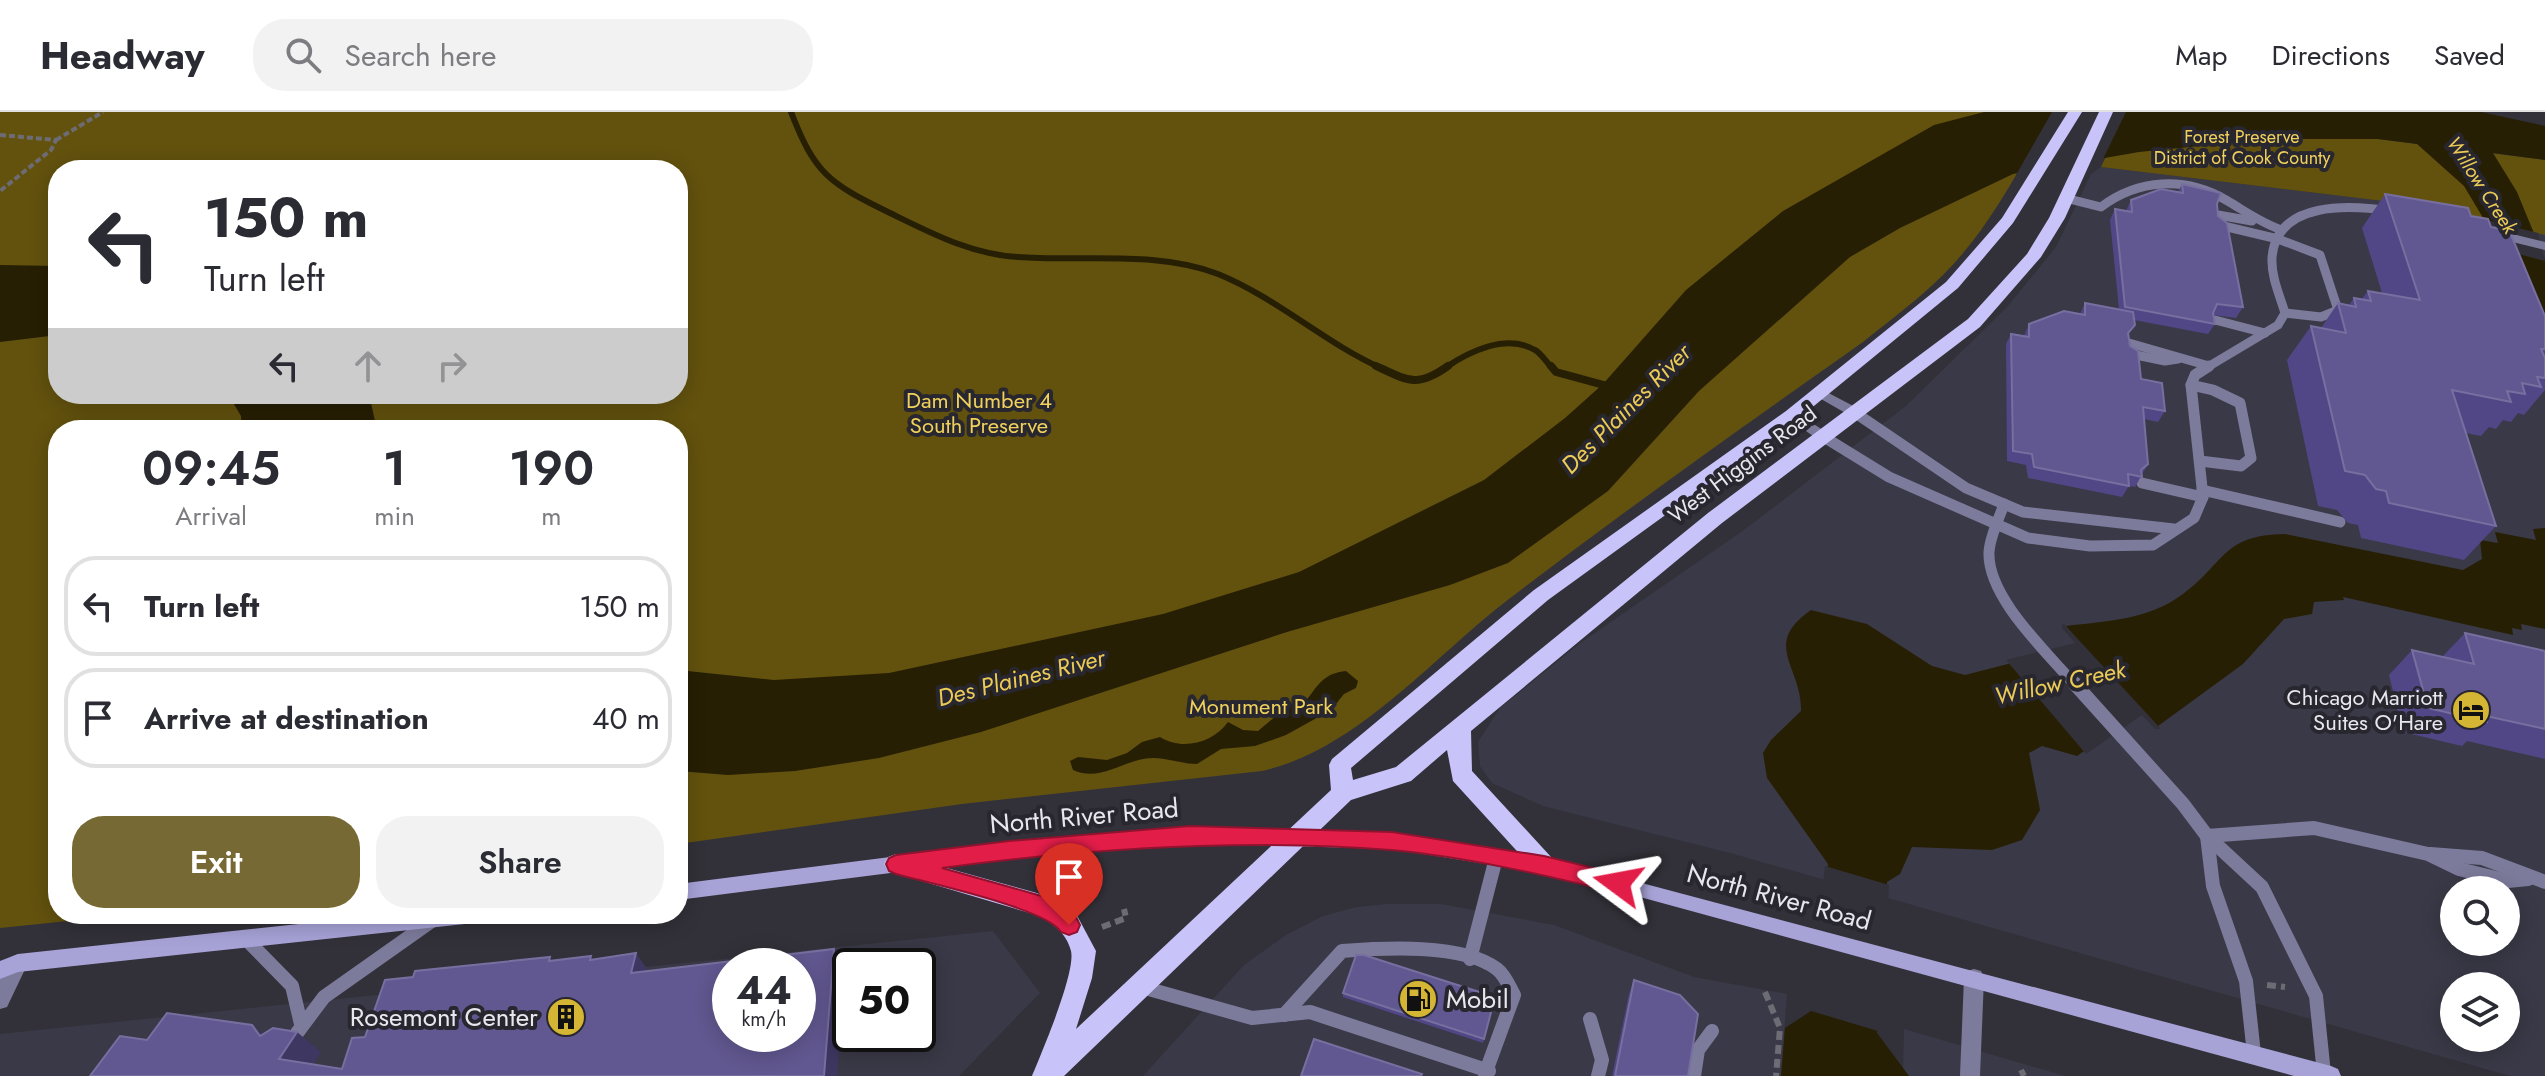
<!DOCTYPE html>
<html lang="en">
<head>
<meta charset="utf-8">
<style>
  :root { --surface:#fff; --page:#f2f2f3; --text:#2b2b33; --muted:#7c7c81; --line:#e1e1e2; --accent:#776933 }
  body { margin:0; font-family:Jost,sans-serif; background:var(--page); color:var(--text); height:100vh; display:flex; flex-direction:column; font-size:30px; white-space:nowrap }
  * { box-sizing:border-box; margin:0 }
  p { font-size:26px; color:var(--muted) }
  .icon { flex:none; width:44px; height:44px; fill:none; stroke:currentColor; stroke-width:2; stroke-linecap:round; stroke-linejoin:round }
  .map { position:relative; flex:1; overflow:hidden }
  .details { position:absolute; left:48px; top:308px; width:640px; height:504px; display:flex; flex-direction:column; background:var(--surface); border-radius:32px; box-shadow:0 4px 20px #0003 }
  .details>* { flex:none }
  .guide { position:absolute; left:48px; top:48px; width:640px; height:244px; border-radius:32px; box-shadow:0 4px 20px #0003; background:#fff; color:var(--text); overflow:hidden }
  .tools { position:absolute; left:2440px; top:764px; display:grid; gap:16px }
  .tools a { display:grid; place-items:center; width:80px; height:80px; border-radius:50%; background:var(--surface); box-shadow:0 4px 20px #0003; font-size:40px }
  .speed { position:absolute; left:712px; top:836px; display:flex; gap:16px; font-size:40px; font-weight:700; text-align:center }
  .speed>* { display:grid; place-content:center; width:104px; height:104px; border-radius:50%; background:var(--surface); box-shadow:0 4px 20px #0003; line-height:1 }
  .speed small { font-size:20px; font-weight:400 }
  .speed .limit { border:4px solid #111; border-radius:12px; background:#fff; color:#111 }
  .pin { position:absolute; display:grid; place-items:center; width:68px; height:68px; color:#fff; margin:-82px -34px; border-radius:50% 50% 50% 0; rotate:-45deg; box-shadow:0 0 8px #0007 }
  .pin .icon { rotate:45deg }
  .me { position:absolute; width:88px; margin:-44px; rotate:283deg; stroke-linejoin:round; filter:drop-shadow(0 0 6px #0008) }
  .turn { display:flex; align-items:center; gap:28px; height:168px; padding:0 24px; font-size:36px }
  .turn .icon { width:104px; height:104px; stroke-width:2.5 }
  .turn b { display:block; font-size:56px; line-height:68px }
  .lanes { display:flex; align-items:center; height:76px; padding:0 24px; background:#0003; justify-content:center; gap:40px; direction:ltr }
  .lanes .off { opacity:.35 }
  .eta { display:flex; justify-content:space-evenly; align-items:center; height:136px; text-align:center }
  .eta b { font-size:48px; font-weight:600; line-height:56px }
  .cta { display:flex; gap:16px; margin-top:auto; padding:16px 24px }
  .cta a { flex:1; height:92px; border-radius:32px; background:var(--accent); color:#fff; font-size:32px; font-weight:600; line-height:92px; text-align:center }
  .cta a+a { background:var(--page); color:var(--text) }
  ul { padding:0; list-style:none }
  li { display:flex; align-items:center; gap:24px; height:100px; margin:0 16px 12px; padding:0 8px; border:4px solid var(--line); border-radius:32px }
  li div { flex:1 }
  li b { display:block; font-size:30px }
  li em { font-style:normal }
  header { display:flex; align-items:center; gap:48px; box-sizing:border-box; height:112px; padding:0 40px; background:var(--surface); border-bottom:2px solid var(--line) }
  header strong { font-size:38px }
  nav { display:flex; gap:44px; margin-inline-start:auto; font-size:28px }
  .search { width:560px; height:72px; background:var(--page); display:flex; align-items:center; gap:20px; box-sizing:border-box; padding:0 28px; border-radius:32px; color:var(--muted); font-size:30px }
  .map>svg:first-child { display:block }
  .built { fill:#3a3947; fill-rule:evenodd }
  .green { fill:#63520e; fill-rule:evenodd }
  .water { fill:#271f04 }
  .pier { fill:#323139 }
  .lines { fill:none; stroke-linecap:round; stroke-linejoin:round }
  .stream-far1 { stroke:#271f04; stroke-width:6 }
  .stream { stroke:#271f04; stroke-width:8 }
  .path-far1 { stroke:#6d6c74; stroke-width:4; stroke-dasharray:6 3; stroke-linecap:butt }
  .path { stroke:#6d6c74; stroke-width:6; stroke-dasharray:9 5; stroke-linecap:butt }
  .lane-far2 { stroke:#7d7b9b; stroke-width:9 }
  .lane-far1 { stroke:#7d7b9b; stroke-width:11 }
  .lane { stroke:#7d7b9b; stroke-width:14 }
  .street { fill:#7d7b9b; fill-rule:evenodd }
  .secondary { fill:#a7a3d7; fill-rule:evenodd }
  .primary { fill:#c8c4fa; fill-rule:evenodd }
  .wall { fill:#514786 }
  .shaded-wall { fill:#3e3762 }
  .building { fill:#625891; stroke:#776f9f; stroke-width:2; fill-rule:evenodd }
  .route { fill:#e11d48; stroke:#92132f; stroke-width:2 }
  .labels { text-anchor:middle; stroke-width:8; stroke-linejoin:round; paint-order:stroke }
  .far-park-label { font-size:18px; fill:#f0d15c; stroke:#28272f }
  .far-water-label { font-size:20px; font-style:italic; fill:#ebcb56; stroke:#28272f }
  .park-label { font-size:22px; fill:#f0d15c; stroke:#28272f }
  .street-label { font-size:22px; fill:#e8e7ed; stroke:#28272f }
  .poi-label { font-size:22px; fill:#e8e7ed; stroke:#28272f; text-anchor:end }
  .water-label { font-size:24px; font-style:italic; fill:#ebcb56; stroke:#28272f }
  .near-street-label { font-size:26px; fill:#e8e7ed; stroke:#28272f }
  .near-poi-label { font-size:26px; fill:#e8e7ed; stroke:#28272f; text-anchor:start }
</style>
</head>
<body>
<header>
<strong>Headway</strong>
<div class="search"><svg class="icon" aria-label="search" viewBox="0 0 24 24"><circle cx="10" cy="10" r="6"/><path d="M15 15l6 6"/></svg>Search here</div>
<nav><a>Map</a><a>Directions</a><a>Saved</a></nav>
</header>
<div class="map">
<svg width="2545" height="964" viewBox="0 0 2545 964">
  <rect width="100%" height="100%" fill="#323139"/>
  <!-- built -->
  <g class="built">
    <path d="M2101 55 2441 96 2545 123V964H2510L1734 742 1543 694 1492 671 1480 654 1478 630 1500 596 1579 532 1744 418 1906 294 2007 195 2056 135 2091 62ZM2454 778H2506V830H2454ZM2454 874H2506V926H2454Z"/>
    <polygon points="1387,792 1441,792 1554,813 1694,865 1787,882 1781,964 1143,964 1244,853 1286,823 1323,804 1357,795"/>
    <path d="M993 819 1040 881 959 964H0V922ZM730 854H798V922H730ZM850 854H918V922H850Z"/>
    <polygon points="1904,917 2065,964 1903,964"/>
  </g>
  <!-- green -->
  <g class="green">
    <path d="M0 0H2052C2019 57 1990 116 1943 163 1919 187 1890 208 1863 230 1744 314 1625 398 1509 487 1434 544 1357 638 1262 659L962 692 678 732V318H58V802H136L0 816ZM58 58H678V282H58Z"/>
    <polygon points="2127,0 2292,27 2378,27 2545,48 2545,123 2441,96 2101,55"/>
  </g>
  <!-- water -->
  <g class="water">
    <polygon points="1984,0 2481,0 2545,14 2545,48 2493,41 2517,80 2545,148 2545,268 2501,136 2464,74 2417,32 2378,27 2270,27 2139,40 2013,62 1900,116 1850,145 1699,279 1608,379 1508,451 1450,473 1287,520 981,620 879,646 795,659 728,663 678,659 678,558 774,568 889,561 1163,502 1299,460 1484,368 1565,306 1603,272 1686,178 1783,99 1934,13"/>
    <polygon points="0,153 58,154 58,223 0,230"/>
    <polygon points="228,282 369,282 377,318 242,318 241,304"/>
    <path d="M2545 416V517L2521 512 2522 518 2512 516 2513 523 2343 485 2344 488 2314 490 2312 502 2284 507 2243 552 2158 614 2143 598 2077 644 2042 634 2029 641 2040 698 2022 728 1992 738 1912 735 1900 762 1887 770 1877 921 1909 964H1781L1785 916 1811 899 1828 752 1767 666 1763 641 1771 628 1801 599C1802 554 1761 533 1811 498L1867 512 1932 554 1965 563 2082 533 2066 514C2107 509 2148 508 2183 482 2226 450 2222 423 2285 422L2463 458 2482 447 2480 428 2498 431 2495 420 2536 428 2533 417Z"/>
    <path d="M1346 559 1358 569 1356 576 1344 582 1331 598 1286 623 1255 634 1221 637 1197 652C1182 652 1168 646 1153 646 1125 646 1102 671 1073 658L1070 649 1078 645 1107 648 1127 641 1142 630 1160 625C1182 639 1213 631 1228 610L1243 618 1258 619 1290 592 1306 589C1318 573 1324 561 1346 559Z"/>
  </g>
  <!-- pier -->
  <g class="pier">
    <polygon points="2052,0 2126,0 2102,49 2016,63"/>
    <polygon points="2479,106 2538,121 2545,149 2492,135"/>
    <polygon points="2063,511 2161,617 2155,617 2142,603 2086,642 2006,548 2075,531 2062,516"/>
    <polygon points="1825,754 1889,773 1881,920 1808,898"/>
  </g>
  <g class="lines">
    <!-- stream-far1 -->
    <g class="stream-far1">
      <path d="M791 0C815 62 829 71 888 100 931 121 970 142 1018 145 1082 150 1157 138 1218 162 1277 186 1325 231 1381 256"/>
      <path d="M1445 256C1468 240 1506 221 1535 238 1541 241 1547 251 1552 256"/>
    </g>
    <!-- stream -->
    <g class="stream">
      <path d="M1376 254C1408 269 1417 276 1448 254"/>
      <polyline points="1551,254 1556,260 1611,275"/>
    </g>
    <!-- path-far1 -->
    <g class="path-far1">
      <polyline points="0,23 56,28 51,38 0,79"/>
      <polyline points="56,28 103,0"/>
    </g>
    <!-- path -->
    <g class="path">
      <polyline points="1102,815 1126,806 1124,797"/>
      <polyline points="2267,873 2285,875"/>
      <polyline points="1765,880 1780,916 1776,964"/>
      <polyline points="2021,958 2024,964"/>
    </g>
    <!-- lane-far2 -->
    <g class="lane-far2">
      <path d="M2065 86 2101 95C2138 67 2185 64 2226 88 2245 99 2261 111 2282 118"/>
      <polyline points="2218,103 2252,109"/>
      <polyline points="2219,113 2278,127 2320,143 2338,198 2321,205 2285,201"/>
      <polyline points="2215,208 2265,221"/>
      <polyline points="2129,231 2209,254"/>
      <polyline points="2131,242 2165,249 2178,247"/>
      <path d="M2206 256 2278 213 2285 201C2280 184 2271 165 2272 146 2276 88 2351 93 2391 99"/>
    </g>
    <!-- lane-far1 -->
    <g class="lane-far1">
      <polyline points="2191,273 2213,278 2240,291 2251,346 2241,354 2200,349"/>
      <polyline points="1854,300 1966,376 2023,400 2174,417"/>
      <polyline points="1824,325 1889,365 2028,426 2090,434 2153,433 2194,406 2203,385 2191,273 2195,263 2209,254"/>
      <polyline points="2142,371 2203,385"/>
      <polyline points="2202,378 2340,410"/>
      <path d="M2004 392C1999 407 1990 424 1989 440 1987 485 2046 539 2075 573"/>
    </g>
    <!-- lane -->
    <g class="lane">
      <polyline points="2074,571 2183,692 2207,724 2262,775 2316,884 2324,962"/>
      <polyline points="2207,724 2314,716 2428,742 2459,757 2508,769 2528,767"/>
      <polyline points="2207,724 2213,774 2246,869 2254,942"/>
      <polyline points="2430,742 2482,746 2545,770"/>
      <polyline points="246,827 292,874 301,912"/>
      <polyline points="1470,847 1496,746"/>
      <polyline points="1138,874 1252,906 1310,900 1489,959"/>
      <path d="M1284 903 1342 839C1383 836 1463 831 1497 857 1505 863 1509 874 1514 883L1485 962"/>
      <polyline points="1590,907 1602,948 1598,964"/>
      <polyline points="288,933 324,885 433,808"/>
      <polyline points="1694,964 1698,938 1712,919"/>
    </g>
    <!-- street -->
    <g class="street">
      <polygon points="2492,117 2545,130 2545,138 2488,124 2486,121"/>
      <polygon points="1819,276 1859,297 1861,300 1859,303 1849,303 1814,283 1812,280"/>
      <polygon points="1792,298 1829,322 1831,325 1829,328 1819,328 1787,306 1785,303"/>
      <polygon points="18,842 25,845 28,851 7,895 0,897 0,867 11,845"/>
      <polygon points="1974,857 1981,859 1984,866 1980,964 1960,964 1964,866 1967,859"/>
    </g>
    <!-- secondary -->
    <g class="secondary">
      <polygon points="1190,715 1392,721 1544,745 2331,954 2338,957 2341,964 2294,964 1618,779 1544,761 1392,737 1190,731 1009,746 678,788 678,772 1009,730"/>
      <polygon points="393,802 484,802 481,808 474,811 18,860 0,867 0,849 18,842"/>
    </g>
    <!-- primary -->
    <path class="primary" d="M2068 0H2082L2013 111 1958 176 1798 307 1548 488 1351 656 1353 668 1396 655 1708 401 1968 207 2027 142 2049 106 2099 0H2113L2065 106 2041 145 1980 215 1722 411 1471 619 1472 659 1552 746 1556 753 1552 760 1544 763 1536 760 1453 669 1447 638 1411 669 1351 688 1064 964H1032C1041 942 1076 861 1071 839 1066 819 1050 809 1033 802L888 759 884 752 888 745 896 742 1037 781 1073 796 1096 839 1092 866 1076 917 1331 678 1329 653 1332 647 1534 478 1786 299 1946 170 2002 106Z"/>
  </g>
  <!-- wall -->
  <g class="wall">
    <polygon points="2182,72 2217,92 2218,104 2243,195 2236,206 2213,203 2215,212 2208,222 2134,208 2128,224 2141,267 2165,299 2158,310 2144,307 2148,352 2135,375 2129,374 2122,385 2028,366 2026,353 2007,349 2006,232 2011,222 2024,224 2029,212 2080,202 2085,191 2119,197 2110,108 2115,97 2126,99 2131,88 2178,80"/>
    <polygon points="2385,82 2471,104 2491,115 2545,204 2545,278 2524,303 2518,301 2511,310 2503,308 2496,317 2489,315 2481,324 2466,321 2496,414 2464,448 2361,426 2358,413 2348,411 2337,398 2318,394 2287,248 2311,214 2321,216 2338,191 2349,193 2354,186 2361,188 2368,179 2382,181 2362,116"/>
    <polygon points="2465,521 2545,539 2545,647 2467,629 2462,634 2403,620 2389,563 2412,538 2442,545"/>
    <polygon points="1634,868 1688,964 1612,964 1629,882"/>
    <polygon points="1343,881 1495,885 1483,931 1343,885"/>
  </g>
  <!-- shaded-wall -->
  <g class="shaded-wall">
    <polygon points="834,837 845,858 837,964 824,964"/>
    <polygon points="636,841 651,863 631,861"/>
    <polygon points="252,913 277,934 297,920 321,940 306,964 279,947"/>
  </g>
  <!-- building -->
  <g class="building">
    <polygon points="2182,72 2221,81 2217,92 2218,104 2227,111 2243,195 2217,192 2213,201 2215,212 2125,195 2115,97 2132,100 2131,88 2161,77 2183,81"/>
    <polygon points="2385,82 2468,96 2471,104 2488,107 2491,115 2509,118 2545,204 2545,237 2541,237 2545,246 2545,266 2537,265 2541,275 2522,271 2525,282 2507,279 2511,290 2452,278 2496,414 2389,391 2386,379 2376,377 2365,363 2345,359 2311,214 2346,221 2338,191 2356,195 2354,186 2371,189 2368,179 2420,188"/>
    <polygon points="2085,191 2133,200 2135,213 2128,221 2130,234 2138,239 2141,267 2162,271 2165,299 2143,295 2148,352 2141,358 2142,365 2128,362 2129,374 2034,355 2032,342 2013,339 2011,222 2029,225 2029,212 2064,199 2085,203"/>
    <polygon points="2465,521 2545,539 2545,617 2486,604 2487,610 2428,596 2412,538 2474,552"/>
    <path d="M834 837 824 964H90L120 924 147 928 167 901 252 913 260 924 273 916 297 920 279 947 342 957 352 926 365 925 385 868 413 865 415 859 550 845 549 849 591 844 590 848 636 841 631 861ZM730 854H798V922H730Z"/>
    <polygon points="1356,843 1364,843 1495,885 1484,927 1343,881"/>
    <polygon points="1634,868 1680,883 1698,902 1688,964 1615,964"/>
    <polygon points="1314,927 1422,962 1421,964 1301,964"/>
  </g>
  <!-- route -->
  <path class="route" d="M1190 714 1392 720 1544 744 1618 762 1626 764 1629 771 1626 778 1618 781C1544 763 1467 745 1391 738 1241 726 1091 736 942 756L1045 785 1072 797 1080 813 1077 820 1069 823 1061 820C1048 797 928 771 896 762L889 759 886 752 889 746 896 743 1009 729Z"/>
  <!-- icons -->
  <defs>
    <symbol id="hotel-disc" viewBox="-11 -11 22 22"><circle r="9.5" fill="#d5b534" stroke="#28272f"/><path d="M-6-4.5h1.5V1H6V5H4.5V3h-9V5H-6ZM-4 0a1.8 1.8 0 1 1 3.6 0ZM.5 0V-2.5h3Q6-2.5 6 0Z" fill="#111"/></symbol>
    <symbol id="fuel-disc" viewBox="-11 -11 22 22"><circle r="9.5" fill="#d5b534" stroke="#28272f"/><path d="M-5.5-6h7V0h2V4h1.3V-2.5L3-4.5l.8-.8L6-3V5H2.5V1h-1V6h-7ZM-4.2-4.7v3.2H.2V-4.7Z" fill="#111"/></symbol>
    <symbol id="building-disc" viewBox="-11 -11 22 22"><circle r="9.5" fill="#d5b534" stroke="#28272f"/><path d="M-4-6H4V6H1V3H-1V6H-4ZM-2.5-4.3h1.7v1.8h-1.7ZM.8-4.3h1.7v1.8H.8ZM-2.5-1h1.7V.8h-1.7ZM.8-1h1.7V.8H.8Z" fill="#111"/></symbol>
  </defs>
  <g fill-rule="evenodd">
    <use href="#hotel-disc" x="2449" y="576" width="44" height="44"/>
    <use href="#fuel-disc" x="1396" y="865" width="44" height="44"/>
    <use href="#building-disc" x="544" y="883" width="44" height="44"/>
  </g>
  <g class="labels">
    <!-- far-park labels -->
    <g class="far-park-label">
      <text x="2242" y="31">Forest Preserve<tspan x="2242" dy="21">District of Cook County</tspan></text>
    </g>
    <!-- far-water labels -->
    <g class="far-water-label">
      <text transform="translate(2482 73) rotate(57)" y="7">Willow Creek</text>
    </g>
    <!-- park labels -->
    <g class="park-label">
      <text x="979" y="296">Dam Number 4<tspan x="979" dy="25">South Preserve</tspan></text>
      <text x="1261" y="602">Monument Park</text>
    </g>
    <!-- street labels -->
    <g class="street-label">
      <text transform="translate(1742 352) rotate(-37)" y="8">West Higgins Road</text>
    </g>
    <!-- poi labels -->
    <g class="poi-label">
      <text x="2443" y="593">Chicago Marriott<tspan x="2443" dy="25">Suites O'Hare</tspan></text>
    </g>
    <!-- water labels -->
    <g class="water-label">
      <text transform="translate(1626 297) rotate(-45)" y="8">Des Plaines River</text>
      <text transform="translate(1021 566) rotate(-14)" y="8">Des Plaines River</text>
      <text transform="translate(2060 571) rotate(-12)" y="8">Willow Creek</text>
    </g>
    <!-- near-street labels -->
    <g class="near-street-label">
      <text transform="translate(1084 704) rotate(-5)" y="9">North River Road</text>
      <text transform="translate(1779 785) rotate(15)" y="9">North River Road</text>
    </g>
    <!-- near-poi labels -->
    <g class="near-poi-label">
      <text x="1446" y="896">Mobil</text>
      <text x="538" y="914" text-anchor="end">Rosemont Center</text>
    </g>
  </g>
</svg>
<div class="tools">
<a><svg class="icon" aria-label="search" viewBox="0 0 24 24"><circle cx="10" cy="10" r="6"/><path d="M15 15l6 6"/></svg></a>
<a><svg class="icon" aria-label="layers" viewBox="0 0 24 24"><path d="M12 4l9 5-9 5-9-5zM3 14l9 5 9-5"/></svg></a>
</div>
<div class="speed"><div>44<small>km/h</small></div><div class="limit">50</div></div>
<div class="pin" style="left:1069px;top:813px;background:#d93025"><svg class="icon" aria-label="arrive" viewBox="0 0 24 24"><path d="M6 21V4h12l-3 4 3 4H6"/></svg></div>
<svg class="me" style="left:1618px;top:771px" viewBox="-20 -20 40 40"><path d="M0-17L14 15 0 8-14 15z" fill="#e11d48" stroke="#fff" stroke-width="4"/></svg>
<div class="guide">
<div class="turn"><svg class="icon" aria-label="left" viewBox="0 0 24 24"><path d="M17 20v-9H6M10 6l-5 5 5 5"/></svg><div><b>150 m</b>Turn left</div></div>
<div class="lanes"><svg class="icon" aria-label="left" viewBox="0 0 24 24"><path d="M17 20v-9H6M10 6l-5 5 5 5"/></svg><svg class="icon off" aria-label="ahead" viewBox="0 0 24 24"><path d="M12 20V5M6 11l6-6 6 6"/></svg><svg class="icon off" aria-label="right" viewBox="0 0 24 24"><path d="M7 20v-9h11M14 6l5 5-5 5"/></svg></div>
</div>
<section class="details">
<div class="eta">
<div><b>09:45</b><p>Arrival</p></div>
<div><b>1</b><p>min</p></div>
<div><b>190</b><p>m</p></div>
</div>
<ul>
<li><svg class="icon" aria-label="left" viewBox="0 0 24 24"><path d="M17 20v-9H6M10 6l-5 5 5 5"/></svg><div><b>Turn left</b></div><em>150 m</em></li>
<li><svg class="icon" aria-label="arrive" viewBox="0 0 24 24"><path d="M6 21V4h12l-3 4 3 4H6"/></svg><div><b>Arrive at destination</b></div><em>40 m</em></li>
</ul>
<div class="cta"><a>Exit</a><a>Share</a></div>
</section>
</div>
</body>
</html>
